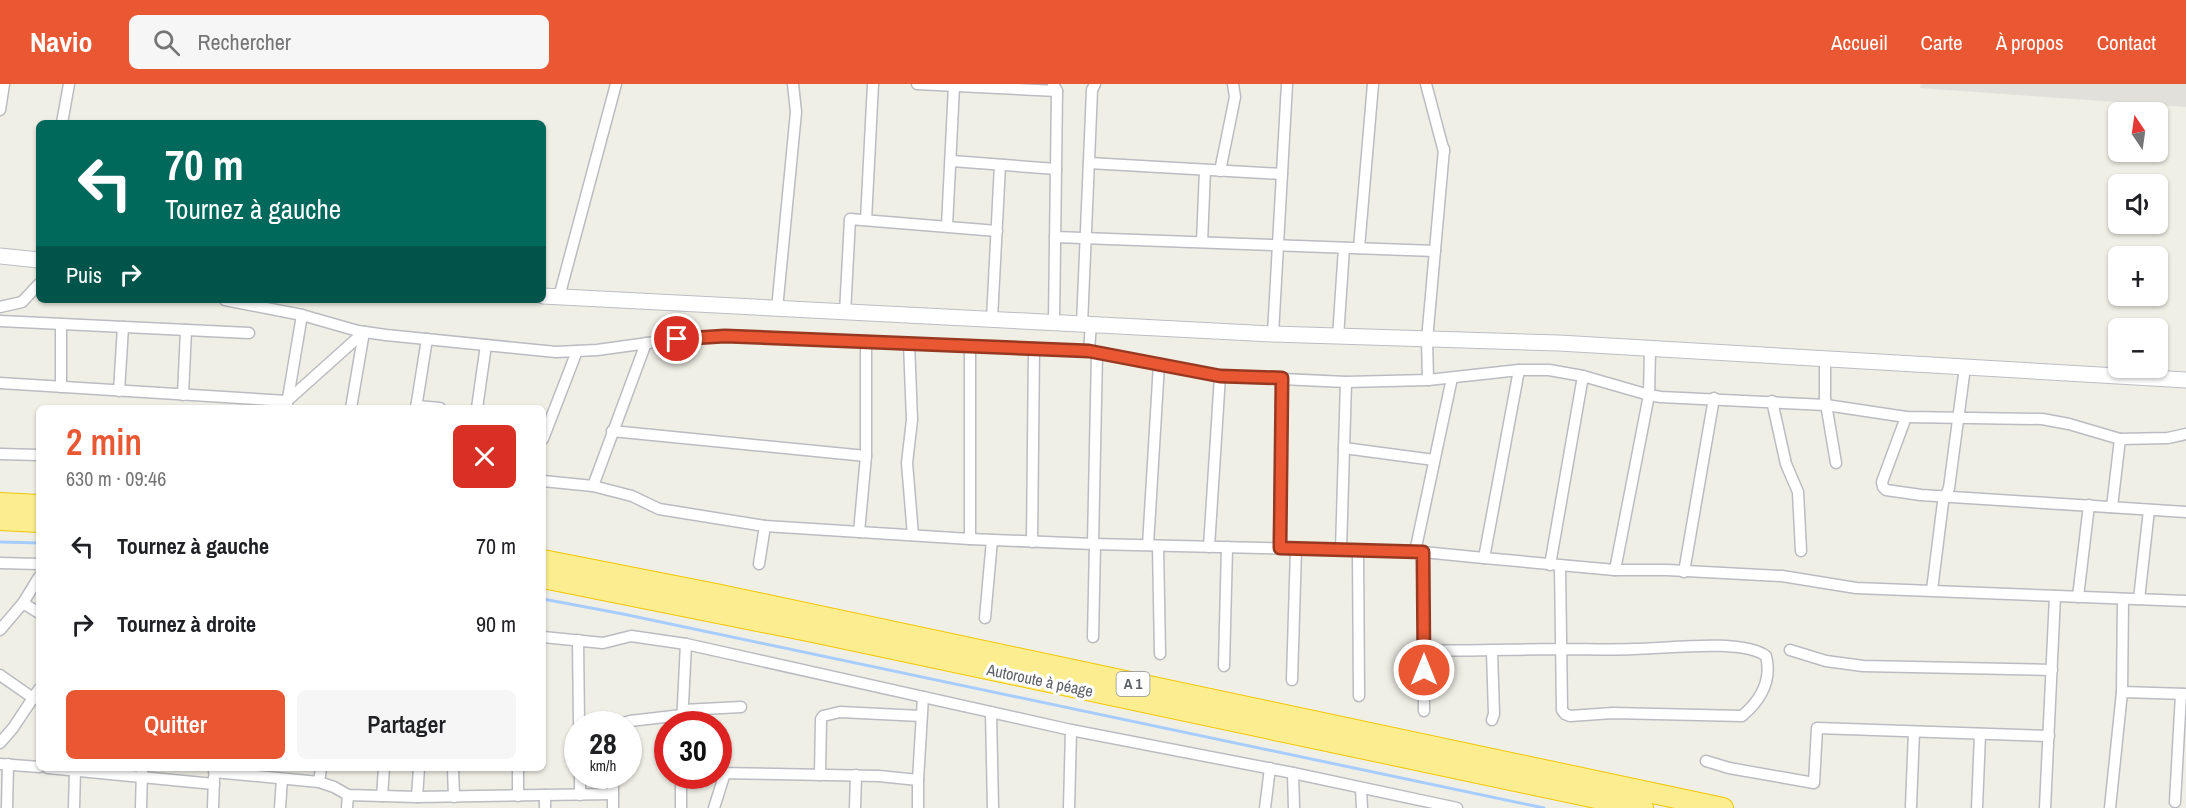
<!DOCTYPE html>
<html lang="fr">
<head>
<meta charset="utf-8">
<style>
  :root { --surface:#fff; --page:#f6f6f6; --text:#202124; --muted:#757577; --accent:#e95733 }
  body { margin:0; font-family:"Archivo Narrow",sans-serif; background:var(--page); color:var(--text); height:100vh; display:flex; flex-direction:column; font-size:22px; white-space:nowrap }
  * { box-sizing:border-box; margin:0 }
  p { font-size:20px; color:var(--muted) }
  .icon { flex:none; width:33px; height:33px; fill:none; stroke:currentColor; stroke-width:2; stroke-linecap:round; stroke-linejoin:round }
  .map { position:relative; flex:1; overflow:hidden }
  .details { position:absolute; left:36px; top:321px; width:510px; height:366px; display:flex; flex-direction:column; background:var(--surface); border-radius:9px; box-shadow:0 2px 4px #0004 }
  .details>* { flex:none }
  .banner { position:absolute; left:36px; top:36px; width:510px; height:183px; border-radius:9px; box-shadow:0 2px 4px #0004; background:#00695c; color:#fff; overflow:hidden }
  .needle { width:39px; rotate:347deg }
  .fabs { position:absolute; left:2108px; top:18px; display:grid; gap:12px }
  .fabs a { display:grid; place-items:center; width:60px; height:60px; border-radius:9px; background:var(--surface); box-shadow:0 2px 4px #0004; font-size:30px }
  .speed { position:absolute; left:564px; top:627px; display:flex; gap:12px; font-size:30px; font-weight:700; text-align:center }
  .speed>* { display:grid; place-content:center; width:78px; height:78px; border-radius:50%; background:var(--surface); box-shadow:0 2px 4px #0004; line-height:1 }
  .speed small { font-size:15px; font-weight:400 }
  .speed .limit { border:9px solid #d22; background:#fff; color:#111 }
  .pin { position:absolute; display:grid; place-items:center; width:51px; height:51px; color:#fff; margin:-26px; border:3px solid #fff; border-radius:50%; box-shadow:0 2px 6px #0007 }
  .me { position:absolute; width:66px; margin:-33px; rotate:0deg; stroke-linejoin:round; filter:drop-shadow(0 0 4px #0008) }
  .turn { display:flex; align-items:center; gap:21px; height:126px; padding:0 30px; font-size:27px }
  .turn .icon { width:78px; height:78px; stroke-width:2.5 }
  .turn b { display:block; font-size:42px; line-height:51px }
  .then { display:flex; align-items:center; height:57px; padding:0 30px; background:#0003; gap:12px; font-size:22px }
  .round { display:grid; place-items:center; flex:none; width:63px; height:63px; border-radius:9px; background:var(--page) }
  .headline { display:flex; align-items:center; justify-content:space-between; height:102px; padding:0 30px }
  h1 { font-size:36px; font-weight:600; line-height:45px; color:var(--accent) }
  .button { display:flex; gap:12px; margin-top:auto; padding:12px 30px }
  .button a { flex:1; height:69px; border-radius:9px; background:var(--accent); color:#fff; font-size:24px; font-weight:600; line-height:69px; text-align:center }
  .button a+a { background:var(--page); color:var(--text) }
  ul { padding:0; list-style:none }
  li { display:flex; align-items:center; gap:18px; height:78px; padding:0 30px }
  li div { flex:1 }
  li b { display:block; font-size:22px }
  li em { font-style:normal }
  header { display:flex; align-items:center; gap:36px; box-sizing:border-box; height:84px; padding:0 30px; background:var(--accent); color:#fff }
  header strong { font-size:28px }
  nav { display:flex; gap:33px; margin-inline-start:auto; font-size:21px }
  .search { width:420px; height:54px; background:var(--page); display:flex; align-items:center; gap:15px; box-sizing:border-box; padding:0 21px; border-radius:9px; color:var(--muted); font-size:22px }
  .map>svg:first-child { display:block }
  .industrial { fill:#e1e0da }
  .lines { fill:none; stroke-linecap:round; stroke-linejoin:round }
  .stream { stroke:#a7cdff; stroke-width:3 }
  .street-casing { stroke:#babcc1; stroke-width:13 }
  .secondary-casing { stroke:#bbbdc3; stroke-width:17 }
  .highway-casing { stroke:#f4c601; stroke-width:22 }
  .street { stroke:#fff; stroke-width:10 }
  .secondary { stroke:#fff; stroke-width:15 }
  .highway { stroke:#fcee90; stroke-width:20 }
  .route-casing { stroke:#973921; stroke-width:15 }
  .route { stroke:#e95733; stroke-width:10 }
  .labels { text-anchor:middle; stroke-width:6; stroke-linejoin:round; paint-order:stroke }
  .shield { fill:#fff; stroke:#8e9094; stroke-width:1.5 }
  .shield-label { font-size:15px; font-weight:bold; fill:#5d6066 }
  .street-label { font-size:16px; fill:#5d6066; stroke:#fff }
</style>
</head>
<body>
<header>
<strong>Navio</strong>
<div class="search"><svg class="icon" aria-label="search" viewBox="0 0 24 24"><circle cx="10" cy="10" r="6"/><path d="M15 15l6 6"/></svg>Rechercher</div>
<nav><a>Accueil</a><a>Carte</a><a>À propos</a><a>Contact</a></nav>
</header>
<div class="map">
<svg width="2186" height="724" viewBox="0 0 2186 724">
  <rect width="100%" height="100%" fill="#f0efe6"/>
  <!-- industrial -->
  <polygon class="industrial" points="1921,0 2186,0 2186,23 1920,4"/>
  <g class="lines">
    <!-- stream -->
    <g class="stream">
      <polyline points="0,458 39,459"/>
      <polyline points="543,515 623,530 1544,724"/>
    </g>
    <defs>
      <g id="street">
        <polyline points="917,0 1057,7"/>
        <polyline points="1053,0 1057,7 1054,238"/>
        <polyline points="1426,0 1444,68"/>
        <polyline points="0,26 4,0"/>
        <polyline points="62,39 69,0"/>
        <polyline points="952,77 1056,85"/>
        <polyline points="1089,79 1282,90"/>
        <polyline points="1220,87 1235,13 1233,0"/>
        <polyline points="866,136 873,0"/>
        <polyline points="947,142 954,2"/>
        <polyline points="1055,153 1435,167"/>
        <polyline points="1202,158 1205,86"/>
        <polyline points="1359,164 1373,0"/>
        <polyline points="559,213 616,0"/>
        <polyline points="225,216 302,231 358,247 386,251 556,268 597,266 677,255 725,252 1089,267 1220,292 1346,298 1428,296 1519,286 1549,286 1583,292 1649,311 1661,313 1826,321 1906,333 2042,335 2069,340 2120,355 2168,354 2186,350"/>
        <polyline points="0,223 22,218 39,200"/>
        <polyline points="777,225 796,28 793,0"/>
        <polyline points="845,229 850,135 997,147"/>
        <polyline points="992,235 1000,81"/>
        <polyline points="0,237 249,249"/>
        <polyline points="1082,240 1092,6 1095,0"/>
        <polyline points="1273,250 1287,0"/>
        <polyline points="1338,253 1344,164"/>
        <polyline points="909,259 912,336 907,379 913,451"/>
        <polyline points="1089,267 1091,240"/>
        <polyline points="1825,275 1825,314 1836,379"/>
        <polyline points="1428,296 1427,256 1444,65"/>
        <polyline points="0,299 287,317 364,248"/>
        <polyline points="61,303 61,240"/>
        <polyline points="119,307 123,243"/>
        <polyline points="183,311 186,246"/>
        <polyline points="1772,317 1786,380 1798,408 1801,467"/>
        <polyline points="287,320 302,231"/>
        <polyline points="416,322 440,324"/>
        <polyline points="351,324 364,248"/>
        <polyline points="416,324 427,255"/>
        <polyline points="477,324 486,261"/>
        <polyline points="1906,333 1882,398 1883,403 1886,406 1921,411 2186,428"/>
        <polyline points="612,347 866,372"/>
        <polyline points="543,355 577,267"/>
        <polyline points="1344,364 1434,376"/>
        <polyline points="0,370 39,371"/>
        <polyline points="543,397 593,402 632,412 659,425 765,442 970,455 1093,460 1423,468 1484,474 1519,286"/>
        <polyline points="593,402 646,259"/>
        <polyline points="2112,423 2120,355"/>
        <polyline points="859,448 866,372 866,257"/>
        <polyline points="970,455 970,262"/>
        <polyline points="1032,458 1034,264"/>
        <polyline points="1093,460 1097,269"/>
        <polyline points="1148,461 1159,280"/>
        <polyline points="1158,462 1160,570"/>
        <polyline points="1209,463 1220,292"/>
        <polyline points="1279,464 1282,294"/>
        <polyline points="1341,466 1346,298"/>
        <polyline points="1358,466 1359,612"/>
        <polyline points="1415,468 1452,294"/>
        <polyline points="1423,468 1424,627"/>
        <polyline points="1484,474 1615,486 1667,486 1782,492 1856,504 2186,517"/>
        <polyline points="0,479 39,480"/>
        <polyline points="759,480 765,442"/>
        <polyline points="1550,481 1583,292"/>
        <polyline points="1615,486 1649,311 1650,266"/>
        <polyline points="1684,488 1714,314"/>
        <polyline points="1932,506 1943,418 1949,404 1965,283"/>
        <polyline points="2078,513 2089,421"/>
        <polyline points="2139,515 2149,426"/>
        <polyline points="23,519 39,493"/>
        <polyline points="985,534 992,456"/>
        <polyline points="0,546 23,519 39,529"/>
        <polyline points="543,553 603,559 631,552 686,560 1071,646 1293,689 1457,724"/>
        <polyline points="1093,553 1095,460"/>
        <polyline points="578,556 579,640"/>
        <path d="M1424 566C1469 568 1515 565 1561 565 1585 565 1610 566 1634 565 1666 565 1741 554 1766 572 1772 596 1761 616 1742 632L1613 629 1570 632 1565 630 1562 626 1560 482"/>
        <polyline points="1790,566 1826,577 1863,582 2052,586"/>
        <polyline points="1224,582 1227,463"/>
        <polyline points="0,591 33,614 37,615"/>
        <polyline points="1292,596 1296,465"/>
        <polyline points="2122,608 2186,610"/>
        <polyline points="683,626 741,623"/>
        <polyline points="991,628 993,724"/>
        <polyline points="1492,636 1494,630 1492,567"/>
        <polyline points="619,640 630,637 682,631"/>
        <polyline points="682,640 686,560"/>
        <polyline points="0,659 13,644 39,605"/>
        <polyline points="1706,677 1729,684 1814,699 1817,644 2049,652"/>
        <polyline points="0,680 39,683"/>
        <polyline points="48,684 214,700"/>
        <polyline points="453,684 454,713"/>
        <polyline points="518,684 518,712"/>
        <polyline points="214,688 319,698 334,703 348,711 417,713 613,710"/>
        <polyline points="718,689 879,692 918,696"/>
        <polyline points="1293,689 1294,724"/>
        <polyline points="820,691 821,635 823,632 840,628 921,632"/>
        <polyline points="580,692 580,711"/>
        <polyline points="319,698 321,684"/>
        <polyline points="1361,704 1362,724"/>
        <polyline points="382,712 384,684"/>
        <polyline points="417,713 419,684"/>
        <polyline points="2175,718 2181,610"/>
        <polyline points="1911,722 1914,648"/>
        <polyline points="7,724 8,680"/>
        <polyline points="74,724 75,686"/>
        <polyline points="141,724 142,684"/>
        <polyline points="213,724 214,693"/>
        <polyline points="280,724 282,695"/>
        <polyline points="347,724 348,711"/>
        <polyline points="545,724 545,711"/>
        <polyline points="613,724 613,692"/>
        <polyline points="681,724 681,692"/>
        <polyline points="714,724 725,689"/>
        <polyline points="855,724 856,691"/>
        <polyline points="918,724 918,696 923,613"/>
        <polyline points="1069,724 1071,646"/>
        <polyline points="1265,724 1270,684"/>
        <polyline points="1977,724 1980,650"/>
        <polyline points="2045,724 2055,512"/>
        <polyline points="2110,724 2122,608 2123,515"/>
      </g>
      <g id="secondary">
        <polyline points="0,172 39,176"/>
        <polyline points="543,212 1273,250 1559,259 2186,296"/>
      </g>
      <g id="highway">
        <polyline points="0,419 39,421"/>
        <polyline points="0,436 39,438"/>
        <polyline points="543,476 716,510 1723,724"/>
        <polyline points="543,494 808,547 1643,724"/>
      </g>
    </defs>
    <!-- street casing -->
    <use href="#street" class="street-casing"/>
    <!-- secondary casing -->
    <use href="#secondary" class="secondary-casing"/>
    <!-- highway casing -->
    <use href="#highway" class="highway-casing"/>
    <!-- street -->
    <use href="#street" class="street"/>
    <!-- secondary -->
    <use href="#secondary" class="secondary"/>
    <!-- highway -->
    <use href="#highway" class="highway"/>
  </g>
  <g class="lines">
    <defs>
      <polyline id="route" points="677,255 725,252 1089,267 1220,292 1282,294 1280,464 1423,468 1424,586"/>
    </defs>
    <!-- route casing -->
    <use href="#route" class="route-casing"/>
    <!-- route -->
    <use href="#route" class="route"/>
  </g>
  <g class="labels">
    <!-- shield labels -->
    <rect class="shield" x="1116.5" y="588" width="33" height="24" rx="4.5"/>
    <g class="shield-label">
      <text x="1133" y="605">A 1</text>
    </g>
    <!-- street labels -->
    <g class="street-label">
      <text transform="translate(1040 596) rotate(12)" y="6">Autoroute à péage</text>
    </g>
  </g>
</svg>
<div class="fabs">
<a><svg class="needle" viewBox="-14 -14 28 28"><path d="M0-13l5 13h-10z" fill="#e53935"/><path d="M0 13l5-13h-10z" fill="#757577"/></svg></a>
<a><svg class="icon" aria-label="sound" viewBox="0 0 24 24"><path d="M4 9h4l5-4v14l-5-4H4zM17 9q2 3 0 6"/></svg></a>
<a>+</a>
<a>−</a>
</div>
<div class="speed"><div>28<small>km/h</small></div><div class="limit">30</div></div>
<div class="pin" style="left:677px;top:255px;background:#d93025"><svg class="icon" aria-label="arrive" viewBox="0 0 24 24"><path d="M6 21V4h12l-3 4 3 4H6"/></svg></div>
<svg class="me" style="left:1424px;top:586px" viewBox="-20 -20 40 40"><circle r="17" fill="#e95733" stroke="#fff" stroke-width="3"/><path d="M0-11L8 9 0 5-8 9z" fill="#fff"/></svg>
<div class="banner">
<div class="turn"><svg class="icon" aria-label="left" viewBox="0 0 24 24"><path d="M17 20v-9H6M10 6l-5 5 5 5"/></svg><div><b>70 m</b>Tournez à gauche</div></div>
<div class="then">Puis<svg class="icon" aria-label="right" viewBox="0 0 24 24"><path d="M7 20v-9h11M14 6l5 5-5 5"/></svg></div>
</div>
<section class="details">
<div class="headline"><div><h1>2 min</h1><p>630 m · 09:46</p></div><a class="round" style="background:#d93025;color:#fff"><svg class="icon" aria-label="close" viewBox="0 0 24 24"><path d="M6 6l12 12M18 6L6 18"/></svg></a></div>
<ul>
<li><svg class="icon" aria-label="left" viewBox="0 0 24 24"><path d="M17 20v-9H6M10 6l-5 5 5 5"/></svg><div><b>Tournez à gauche</b></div><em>70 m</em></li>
<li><svg class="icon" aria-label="right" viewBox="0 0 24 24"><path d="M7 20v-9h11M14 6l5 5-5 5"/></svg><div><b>Tournez à droite</b></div><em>90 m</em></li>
</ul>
<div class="button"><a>Quitter</a><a>Partager</a></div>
</section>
</div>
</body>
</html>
